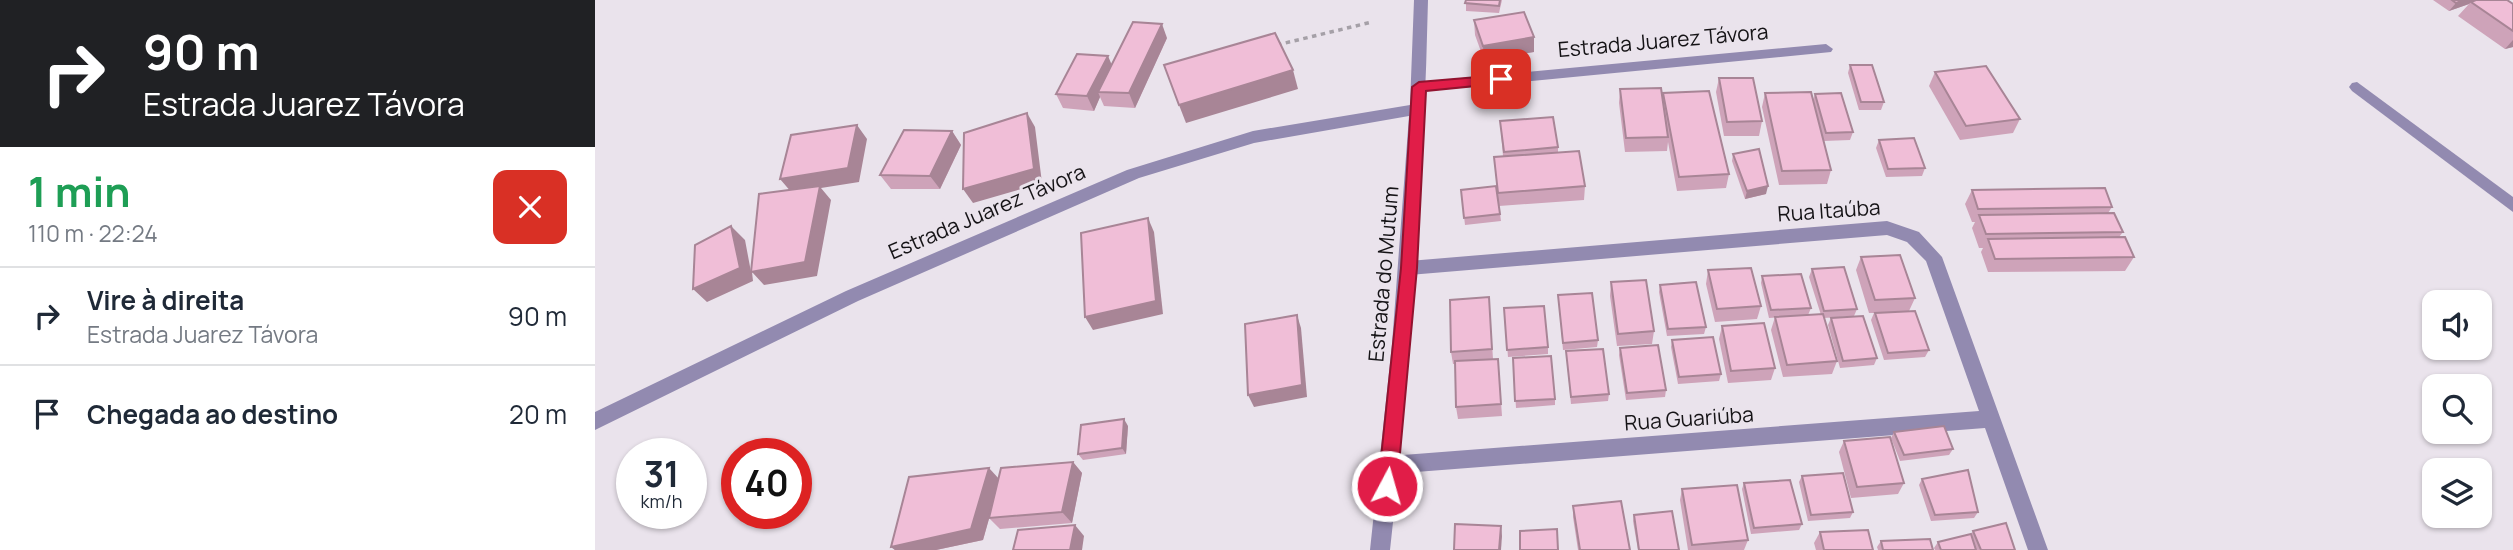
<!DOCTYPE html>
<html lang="pt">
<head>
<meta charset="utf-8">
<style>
  :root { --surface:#fff; --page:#f6f6f7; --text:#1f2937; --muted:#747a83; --line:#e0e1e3 }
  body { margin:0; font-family:Manrope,sans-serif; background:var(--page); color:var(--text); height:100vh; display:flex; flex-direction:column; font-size:26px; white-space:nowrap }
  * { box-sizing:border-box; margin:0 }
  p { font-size:23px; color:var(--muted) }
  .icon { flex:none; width:38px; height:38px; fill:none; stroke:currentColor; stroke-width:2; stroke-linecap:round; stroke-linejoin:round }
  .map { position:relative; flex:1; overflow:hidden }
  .panel { display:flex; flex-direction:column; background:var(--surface); width:595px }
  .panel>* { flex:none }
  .banner { background:#202124; color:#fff; overflow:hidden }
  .fabs { position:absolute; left:1827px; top:290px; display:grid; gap:14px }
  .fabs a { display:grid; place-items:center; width:70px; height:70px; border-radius:14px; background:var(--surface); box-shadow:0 2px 5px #0004; font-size:35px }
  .speed { position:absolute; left:21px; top:438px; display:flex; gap:14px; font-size:35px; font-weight:700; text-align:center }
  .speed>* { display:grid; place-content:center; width:91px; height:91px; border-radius:50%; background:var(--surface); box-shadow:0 2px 5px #0004; line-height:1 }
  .speed small { font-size:18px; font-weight:400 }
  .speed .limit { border:10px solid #d22; background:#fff; color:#111 }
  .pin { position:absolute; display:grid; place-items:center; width:60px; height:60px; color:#fff; margin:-30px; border-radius:14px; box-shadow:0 4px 10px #0006 }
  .me { position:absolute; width:77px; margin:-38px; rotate:6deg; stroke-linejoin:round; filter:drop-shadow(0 0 5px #0008) }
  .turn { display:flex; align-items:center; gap:24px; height:147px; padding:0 28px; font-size:32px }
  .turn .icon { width:91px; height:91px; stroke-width:2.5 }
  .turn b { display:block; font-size:49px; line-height:60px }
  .round { display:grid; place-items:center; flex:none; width:74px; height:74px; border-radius:14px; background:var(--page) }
  .head { display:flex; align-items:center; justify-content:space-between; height:119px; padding:0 28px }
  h1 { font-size:42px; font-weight:700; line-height:52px; color:#1e9e55 }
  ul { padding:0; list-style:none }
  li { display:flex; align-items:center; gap:21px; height:98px; padding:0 28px; border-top:2px solid var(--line) }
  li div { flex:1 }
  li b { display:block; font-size:26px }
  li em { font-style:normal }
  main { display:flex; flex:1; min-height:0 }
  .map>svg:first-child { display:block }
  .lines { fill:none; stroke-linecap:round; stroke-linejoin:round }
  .path { stroke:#a5a0a7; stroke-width:3.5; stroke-dasharray:4.5 4.5; stroke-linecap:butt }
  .minor { fill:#928ab0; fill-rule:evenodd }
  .tertiary { fill:#928ab0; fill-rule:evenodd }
  .wall { fill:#cea3b9 }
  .shaded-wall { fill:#a88596 }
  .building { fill:#f0bed7; stroke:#a88596; stroke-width:2 }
  .route { fill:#e11d48; stroke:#92132f; stroke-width:2 }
  .labels { text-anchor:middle; stroke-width:6; stroke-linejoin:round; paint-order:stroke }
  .street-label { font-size:21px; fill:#151316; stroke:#eae3ec }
</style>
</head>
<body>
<main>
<section class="panel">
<div class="banner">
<div class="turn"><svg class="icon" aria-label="right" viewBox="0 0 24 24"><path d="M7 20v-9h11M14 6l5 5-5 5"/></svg><div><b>90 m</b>Estrada Juarez Távora</div></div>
</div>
<div class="head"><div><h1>1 min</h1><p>110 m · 22:24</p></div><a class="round" style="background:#d93025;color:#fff"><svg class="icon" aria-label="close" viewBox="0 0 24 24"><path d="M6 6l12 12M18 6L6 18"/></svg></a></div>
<ul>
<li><svg class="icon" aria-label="right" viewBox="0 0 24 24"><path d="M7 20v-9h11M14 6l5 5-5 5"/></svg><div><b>Vire à direita</b><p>Estrada Juarez Távora</p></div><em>90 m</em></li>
<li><svg class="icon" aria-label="arrive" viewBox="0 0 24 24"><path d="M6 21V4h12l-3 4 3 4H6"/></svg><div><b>Chegada ao destino</b></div><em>20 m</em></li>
</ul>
</section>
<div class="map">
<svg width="1918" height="550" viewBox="0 0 1918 550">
  <rect width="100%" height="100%" fill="#eae3ec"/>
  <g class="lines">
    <!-- path -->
    <polyline class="path" points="682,45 777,22"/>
    <!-- minor -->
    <g class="minor">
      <polygon points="1231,44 1238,49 1236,52 824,92 816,87 824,82"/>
      <polygon points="1762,82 1918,197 1918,212 1757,91 1754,87 1757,83"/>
      <polygon points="1292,221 1324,232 1347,257 1453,550 1433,550 1390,428 795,474 788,471 785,465 788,459 795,456 1384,411 1331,261 1312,242 1292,235 814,275 808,273 805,268 808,263 814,261"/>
    </g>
    <!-- tertiary -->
    <path class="tertiary" d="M819 0H833C829 183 815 367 795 550H775L797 344 814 116 659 143 544 178 263 301 0 430V412L251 291 532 170 658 131 815 105Z"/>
  </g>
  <!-- wall -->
  <g class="wall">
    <polygon points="871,0 907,0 904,13 871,11"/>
    <polygon points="1838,0 1912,0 1918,4 1918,47 1910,49 1863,16 1874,4 1854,11"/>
    <polygon points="879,20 939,37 939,52 889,60 880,35"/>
    <polygon points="572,38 540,108 509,106 505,97 499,111 468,108 461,94 517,64"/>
    <polygon points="1255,65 1289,102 1286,110 1264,110 1253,73"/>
    <polygon points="1340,72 1425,119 1418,133 1365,140 1334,86"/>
    <polygon points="1124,78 1167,121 1164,136 1129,136 1121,92"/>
    <polygon points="1025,89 1067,98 1068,93 1134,174 1131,188 1082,191 1073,142 1072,151 1030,152 1024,103"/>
    <polygon points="1170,93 1218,100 1220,94 1258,132 1255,140 1229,141 1236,170 1232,184 1184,185 1167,107"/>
    <polygon points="905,121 963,147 963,152 990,186 989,200 904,206 906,221 870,225 866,190 903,197 899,157 908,156"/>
    <polygon points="357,131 366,145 345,189 296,189 285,175"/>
    <polygon points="1284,140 1330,168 1327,176 1291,177 1281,148"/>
    <polygon points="1138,154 1171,194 1150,199 1137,161"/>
    <polygon points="1377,190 1517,207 1513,213 1528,232 1524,237 1539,257 1530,271 1393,272 1386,252 1388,248 1384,248 1377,228 1380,222 1377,222 1370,204"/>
    <polygon points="1266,257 1320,298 1314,311 1334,350 1330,357 1289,360 1276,320 1279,313 1274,313 1261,270"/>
    <polygon points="1217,269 1262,309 1259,316 1229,318 1242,361 1237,374 1188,377 1176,330 1180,317 1226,315 1214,277"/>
    <polygon points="1113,270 1166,306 1162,319 1120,322 1111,284"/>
    <polygon points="1167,276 1216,308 1213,315 1174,318 1166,283"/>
    <polygon points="1016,282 1059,331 1057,344 1022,346 1015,296"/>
    <polygon points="1065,285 1111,327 1109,334 1072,336 1064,292"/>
    <polygon points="963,295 1003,340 1002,347 968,350"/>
    <polygon points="894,297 898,359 903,359 907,416 863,419 861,407 860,364 858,364 856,352"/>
    <polygon points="909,308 953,347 953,354 913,357"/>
    <polygon points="1236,318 1282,358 1279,365 1245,368 1233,325"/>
    <polygon points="1127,326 1180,368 1176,380 1133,383 1124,339"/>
    <polygon points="1077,340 1126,374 1124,381 1083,384 1076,347"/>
    <polygon points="1025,348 1071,390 1070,397 1031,400 1024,355"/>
    <polygon points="971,351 1014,394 1013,401 976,404"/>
    <polygon points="918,358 960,399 960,405 921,408"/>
    <polygon points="533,426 531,454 488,460 483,454"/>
    <polygon points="1299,432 1358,449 1354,455 1305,461 1296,438"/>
    <polygon points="1249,441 1309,483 1303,494 1256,498 1244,452"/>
    <polygon points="478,462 487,473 477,523 405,529 394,518 396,511 388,540 341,550 300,550 296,547"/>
    <polygon points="1207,476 1258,512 1255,518 1213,521 1204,482"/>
    <polygon points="1327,479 1383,512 1379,518 1336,521 1324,485"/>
    <polygon points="1149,483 1207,524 1204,530 1156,534 1147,489"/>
    <polygon points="1087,489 1153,540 1149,550 1093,550 1085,500"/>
    <polygon points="978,506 1035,550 983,550 978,517"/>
    <polygon points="1039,515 1084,550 1043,550 1038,521"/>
    <polygon points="1378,531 1420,550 1340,550 1339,548 1343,542 1376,535"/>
    <polygon points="1225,532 1278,550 1221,550 1219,543"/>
    <polygon points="1286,541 1338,550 1283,550 1282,547"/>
  </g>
  <!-- shaded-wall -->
  <g class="shaded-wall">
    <polygon points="1869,0 1880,0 1876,2 1874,4 1854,11 1861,3"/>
    <polygon points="567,24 572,38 540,108 534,93"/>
    <polygon points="939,37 939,52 889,60 888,46"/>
    <polygon points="1918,40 1918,47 1910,49"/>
    <polygon points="513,56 519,70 503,92 505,97 499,111 492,96"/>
    <polygon points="698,70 703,89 591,123 584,105"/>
    <polygon points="432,113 440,127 447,183 378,203 368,189"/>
    <polygon points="262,125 272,139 264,182 226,188 236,200 222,276 169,285 157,272 158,281 112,302 98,289 136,226 150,240 156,272 197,193 185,179"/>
    <polygon points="357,131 366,145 345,189 335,176"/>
    <polygon points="1173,186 1171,194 1150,199 1152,191"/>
    <polygon points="553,218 559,232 568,314 498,330 490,317"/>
    <polygon points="702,315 706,328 712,397 659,407 653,395"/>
    <polygon points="529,419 533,426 531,454 527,448"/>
    <polygon points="478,462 487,473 477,523 467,512"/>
    <polygon points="394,468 405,480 388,540 341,550 300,550 296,547"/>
    <polygon points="480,525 489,536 487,550 475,550"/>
    <polygon points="906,526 907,536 906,550 904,550"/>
  </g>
  <!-- building -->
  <g class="building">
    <polygon points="871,0 905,0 904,6 870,3"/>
    <polygon points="1857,0 1869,0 1861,3"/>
    <polygon points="1881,0 1912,0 1918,4 1918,31 1876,2"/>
    <polygon points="929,12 939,37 888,46 879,20"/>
    <polygon points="538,22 567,24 534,93 503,92"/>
    <polygon points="680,33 698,70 584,105 569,65"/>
    <polygon points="482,54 513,56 492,96 461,94"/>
    <polygon points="1255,65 1277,65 1289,102 1266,102"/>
    <polygon points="1391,66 1425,119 1371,126 1340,72"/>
    <polygon points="1124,78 1158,78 1167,121 1132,122"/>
    <polygon points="1066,88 1073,137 1031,138 1025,89"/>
    <polygon points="1114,91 1134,174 1084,177 1068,93"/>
    <polygon points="1216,92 1236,170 1187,171 1170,93"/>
    <polygon points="1246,93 1258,132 1231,133 1220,94"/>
    <polygon points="432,113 439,169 368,189 369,133"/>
    <polygon points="958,117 963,147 909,152 905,121"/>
    <polygon points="262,125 253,168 185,179 196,135"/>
    <polygon points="309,130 357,131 335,176 285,175"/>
    <polygon points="1319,138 1330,168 1293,169 1284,140"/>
    <polygon points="1164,149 1173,186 1152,191 1138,154"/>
    <polygon points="984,151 990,186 903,193 899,157"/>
    <polygon points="225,186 210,262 156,272 164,194"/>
    <polygon points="901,186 905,214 869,218 866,190"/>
    <polygon points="1510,188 1517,207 1383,209 1377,190"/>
    <polygon points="1519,213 1528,232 1391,234 1384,215"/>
    <polygon points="553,218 561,301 490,317 486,233"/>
    <polygon points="136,226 145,268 98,289 100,245"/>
    <polygon points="1530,237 1539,257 1400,259 1393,239"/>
    <polygon points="1305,255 1320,298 1280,300 1266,257"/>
    <polygon points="1249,267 1262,309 1229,311 1217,269"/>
    <polygon points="1156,268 1166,306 1122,309 1113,270"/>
    <polygon points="1206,274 1216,308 1176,310 1167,276"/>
    <polygon points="1051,280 1059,331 1023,334 1016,282"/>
    <polygon points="1101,282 1111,327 1073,329 1065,285"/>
    <polygon points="997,293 1003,340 968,343 963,295"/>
    <polygon points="894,297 897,349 856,352 855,300"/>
    <polygon points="949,306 953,347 912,350 909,308"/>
    <polygon points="1320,311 1334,350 1293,353 1280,313"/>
    <polygon points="1228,314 1242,361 1192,365 1180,317"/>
    <polygon points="702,315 707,385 653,395 650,324"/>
    <polygon points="1268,316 1282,358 1248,361 1236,318"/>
    <polygon points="1169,323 1180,368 1136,371 1127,326"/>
    <polygon points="1118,337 1126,374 1084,377 1077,340"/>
    <polygon points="1063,345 1071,390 1032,393 1025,348"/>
    <polygon points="1008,349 1014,394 976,397 971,351"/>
    <polygon points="956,356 960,399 920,401 918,358"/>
    <polygon points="903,359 906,404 861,407 860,361"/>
    <polygon points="529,419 527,448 483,454 486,425"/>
    <polygon points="1349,426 1358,449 1309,455 1299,432"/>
    <polygon points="1295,437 1309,483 1262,487 1249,441"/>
    <polygon points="478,462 467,512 394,518 406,468"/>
    <polygon points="394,468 376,529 296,547 314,477"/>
    <polygon points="1373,470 1383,512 1340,515 1327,479"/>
    <polygon points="1248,473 1258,512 1216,515 1207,476"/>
    <polygon points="1195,480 1207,524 1159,528 1149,483"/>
    <polygon points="1142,485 1153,540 1097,545 1087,489"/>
    <polygon points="1026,501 1035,550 985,550 978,506"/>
    <polygon points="1077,511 1084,550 1044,550 1039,515"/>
    <polygon points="1411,523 1420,550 1386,550 1378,531"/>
    <polygon points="860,524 906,526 904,550 859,550"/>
    <polygon points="480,525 475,550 418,550 423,530"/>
    <polygon points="962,529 963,550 925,550 925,531"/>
    <polygon points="1273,530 1278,550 1229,550 1225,532"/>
    <polygon points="1376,534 1381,550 1346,550 1343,542"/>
    <polygon points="1335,539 1338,550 1288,550 1286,541"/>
  </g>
  <!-- route -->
  <polygon class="route" points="906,75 910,76 910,83 831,91 822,268 802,486 799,492 792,495 786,492 783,486 806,268 817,87 824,82"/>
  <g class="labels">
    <!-- street labels -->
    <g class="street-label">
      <text transform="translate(1068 41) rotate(-5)" y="7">Estrada Juarez Távora</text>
      <text transform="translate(1234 211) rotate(-4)" y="7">Rua Itaúba</text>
      <text transform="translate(392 212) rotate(-23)" y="7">Estrada Juarez Távora</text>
      <text transform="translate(789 274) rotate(-85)" y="7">Estrada do Mutum</text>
      <text transform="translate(1094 419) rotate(-4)" y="7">Rua Guariúba</text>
    </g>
  </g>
</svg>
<div class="fabs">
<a><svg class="icon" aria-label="sound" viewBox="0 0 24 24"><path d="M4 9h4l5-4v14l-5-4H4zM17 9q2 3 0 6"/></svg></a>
<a><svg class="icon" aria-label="search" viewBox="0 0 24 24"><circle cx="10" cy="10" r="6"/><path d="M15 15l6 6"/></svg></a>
<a><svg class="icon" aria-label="layers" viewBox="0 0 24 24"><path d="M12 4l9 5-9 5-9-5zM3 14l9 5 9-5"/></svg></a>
</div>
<div class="speed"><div>31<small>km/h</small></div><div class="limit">40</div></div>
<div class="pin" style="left:906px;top:79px;background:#d93025"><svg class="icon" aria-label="arrive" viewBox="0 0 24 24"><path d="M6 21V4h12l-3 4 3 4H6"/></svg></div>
<svg class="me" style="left:792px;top:486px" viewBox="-20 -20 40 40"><circle r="17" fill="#e11d48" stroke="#fff" stroke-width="3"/><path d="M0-11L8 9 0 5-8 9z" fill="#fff"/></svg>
</div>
</main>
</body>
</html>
